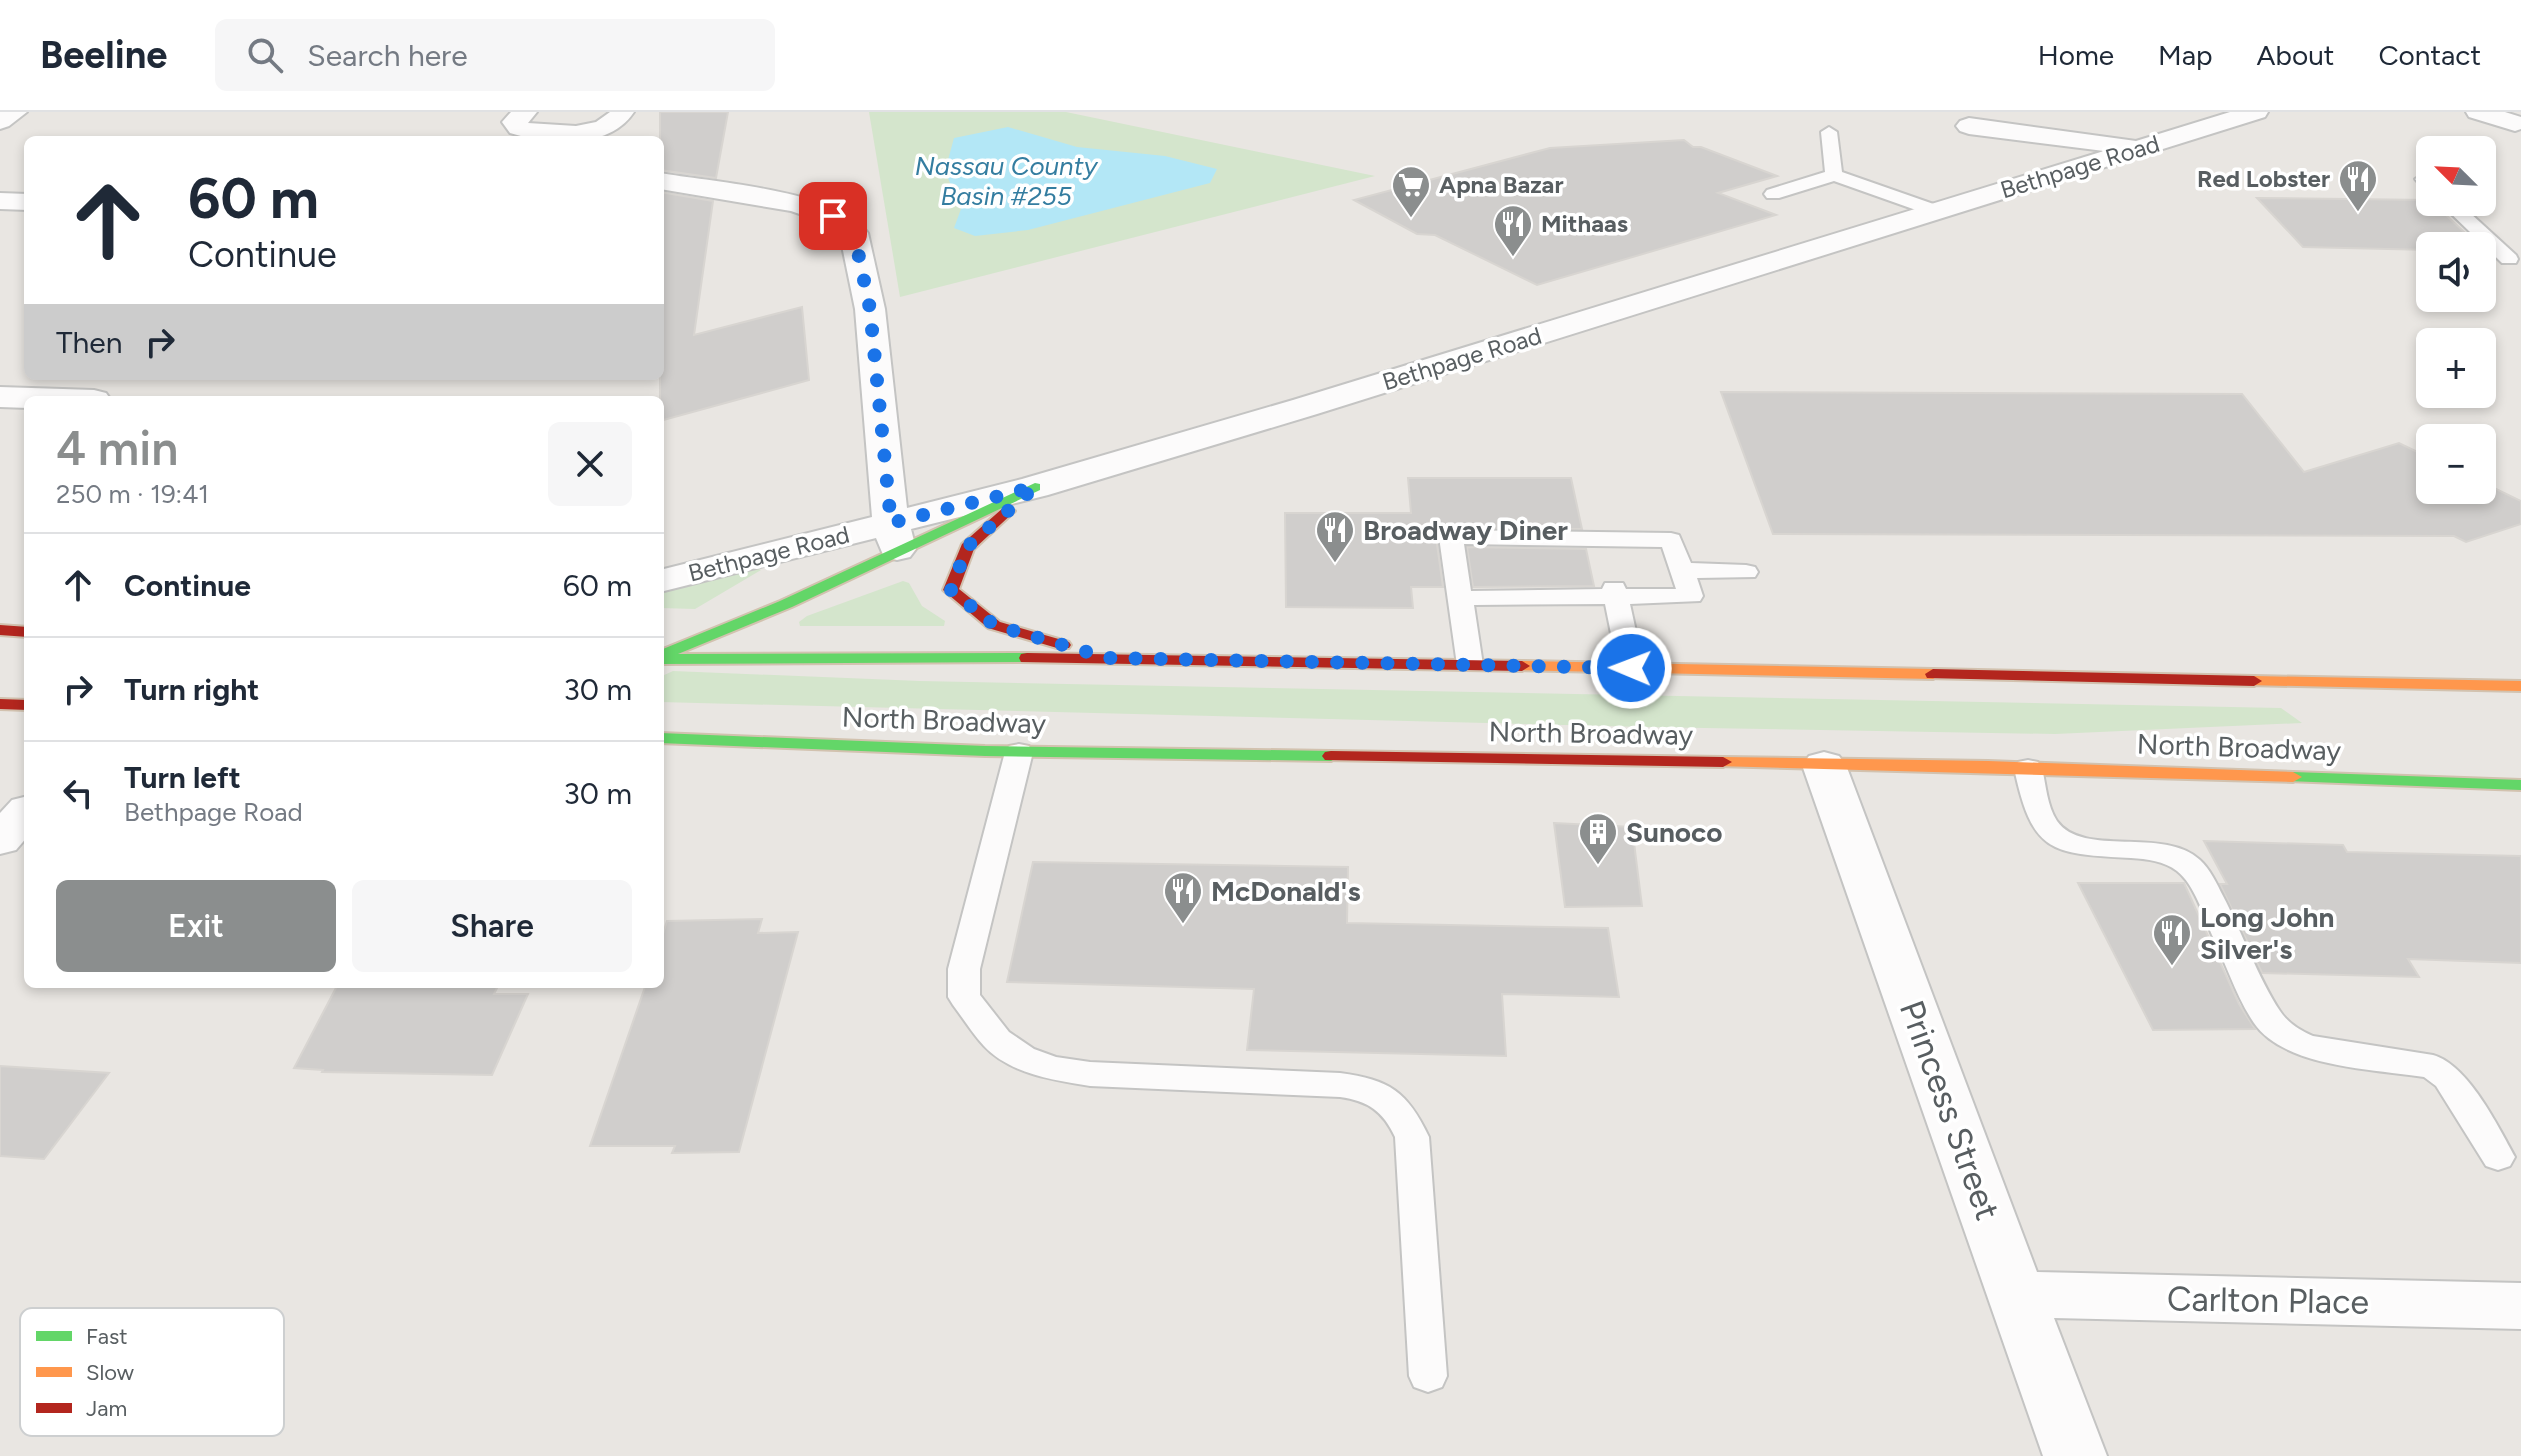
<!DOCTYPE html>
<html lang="en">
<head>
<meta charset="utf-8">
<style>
  :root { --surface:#fff; --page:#f6f6f7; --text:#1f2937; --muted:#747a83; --line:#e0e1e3; --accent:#8b8e8e }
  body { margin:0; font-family:Figtree,sans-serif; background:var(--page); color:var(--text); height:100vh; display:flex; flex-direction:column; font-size:30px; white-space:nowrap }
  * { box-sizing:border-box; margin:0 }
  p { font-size:26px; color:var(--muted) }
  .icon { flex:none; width:44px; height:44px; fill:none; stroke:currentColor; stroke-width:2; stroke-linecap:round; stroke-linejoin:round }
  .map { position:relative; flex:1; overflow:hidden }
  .details { position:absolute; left:24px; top:284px; width:640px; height:592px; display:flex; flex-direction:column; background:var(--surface); border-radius:12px; box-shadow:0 4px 12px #0003 }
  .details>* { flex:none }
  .banner { position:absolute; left:24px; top:24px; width:640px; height:244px; border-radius:12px; box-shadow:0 4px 12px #0003; background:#fff; color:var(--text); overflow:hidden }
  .needle { width:52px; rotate:294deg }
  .fabs { position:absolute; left:2416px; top:24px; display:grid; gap:16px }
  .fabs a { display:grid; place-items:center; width:80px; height:80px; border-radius:12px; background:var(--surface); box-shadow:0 4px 12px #0003; font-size:40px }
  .pin { position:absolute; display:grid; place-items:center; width:68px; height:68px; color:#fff; margin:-34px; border-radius:16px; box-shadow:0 4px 12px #0006 }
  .me { position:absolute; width:88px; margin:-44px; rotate:271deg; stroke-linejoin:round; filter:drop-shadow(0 0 6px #0008) }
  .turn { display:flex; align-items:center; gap:28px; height:168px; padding:0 32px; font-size:36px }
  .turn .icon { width:104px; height:104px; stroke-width:2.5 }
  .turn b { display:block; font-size:56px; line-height:68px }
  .then { display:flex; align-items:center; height:76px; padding:0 32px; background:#0003; gap:16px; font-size:30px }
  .round { display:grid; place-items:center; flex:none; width:84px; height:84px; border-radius:12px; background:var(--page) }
  .head { display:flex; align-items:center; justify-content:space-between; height:136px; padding:0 32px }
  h1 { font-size:48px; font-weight:600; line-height:60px; color:var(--accent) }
  .action { display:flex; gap:16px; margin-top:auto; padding:16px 32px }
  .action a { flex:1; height:92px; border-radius:12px; background:var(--accent); color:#fff; font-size:32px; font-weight:600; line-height:92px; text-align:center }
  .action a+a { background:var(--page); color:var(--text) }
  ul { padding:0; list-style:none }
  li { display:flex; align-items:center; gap:24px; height:104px; padding:0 32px; border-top:2px solid var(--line) }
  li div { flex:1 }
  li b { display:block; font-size:30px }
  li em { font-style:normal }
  header { display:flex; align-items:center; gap:48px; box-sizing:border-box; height:112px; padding:0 40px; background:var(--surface); border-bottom:2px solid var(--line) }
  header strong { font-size:38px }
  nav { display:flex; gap:44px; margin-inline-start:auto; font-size:28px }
  .search { width:560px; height:72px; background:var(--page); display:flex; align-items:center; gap:20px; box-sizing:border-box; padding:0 28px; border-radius:12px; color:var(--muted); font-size:30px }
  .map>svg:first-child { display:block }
  .green { fill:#d4e5cc }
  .water { fill:#b3e7f6 }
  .building { fill:#d0cecc; stroke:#d8d5d1; stroke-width:2 }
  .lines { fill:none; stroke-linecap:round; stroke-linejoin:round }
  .lane-casing { stroke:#c4c4c3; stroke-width:4 }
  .street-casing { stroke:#c4c4c3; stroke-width:4 }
  .fast-casing { stroke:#d2c2af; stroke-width:4 }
  .slow-casing { stroke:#d2c2af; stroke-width:4 }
  .jam-casing { stroke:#d2c2af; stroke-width:4 }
  .lane { fill:#fcfbfb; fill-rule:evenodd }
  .street { fill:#fcfbfb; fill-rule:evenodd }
  .fast { fill:#63d668; fill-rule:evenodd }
  .slow { fill:#ff974d; fill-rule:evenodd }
  .jam { fill:#b3261e; fill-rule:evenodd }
  .route { stroke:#1a73e8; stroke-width:14; stroke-dasharray:0 25.2 }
  .labels { text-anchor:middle; stroke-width:7; stroke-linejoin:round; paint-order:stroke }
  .far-street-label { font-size:24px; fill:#585e61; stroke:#fff }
  .far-poi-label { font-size:24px; font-weight:bold; fill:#585e61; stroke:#fff; text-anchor:start }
  .far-water-label { font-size:26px; font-style:italic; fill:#347da0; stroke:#fff }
  .poi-label { font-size:28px; font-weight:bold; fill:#585e61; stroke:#fff; text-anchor:start }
  .street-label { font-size:28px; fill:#585e61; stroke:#fff }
  .near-street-label { font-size:34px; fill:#585e61; stroke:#fff }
  .key { fill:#fff; stroke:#cdcfd0; stroke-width:2 }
  .key-label { font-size:22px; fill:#585e61 }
</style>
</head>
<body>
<header>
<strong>Beeline</strong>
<div class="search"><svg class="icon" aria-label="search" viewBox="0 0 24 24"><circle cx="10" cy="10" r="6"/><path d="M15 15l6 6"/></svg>Search here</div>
<nav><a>Home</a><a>Map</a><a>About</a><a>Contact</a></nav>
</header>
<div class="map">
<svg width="2521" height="1344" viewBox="0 0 2521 1344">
  <rect width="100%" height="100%" fill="#e9e6e2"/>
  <!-- green -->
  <g class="green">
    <polygon points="869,0 1066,0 1375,64 900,185"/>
    <polygon points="748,451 761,458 695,497 660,496 660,477"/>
    <polygon points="903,469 909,471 922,494 945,509 944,514 800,514 799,510 807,504"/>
    <polygon points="673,559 920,569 2281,596 2302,611 2055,622 1644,615 660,590 660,565"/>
  </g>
  <!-- water -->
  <polygon class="water" points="1008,15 1077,35 1165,44 1217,57 1210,71 1028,118 975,124 954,116 961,97 945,59 954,26"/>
  <!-- building -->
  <g class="building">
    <polygon points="660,0 728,0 716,66 660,58"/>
    <polygon points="1684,28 1693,35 1701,35 1777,64 1718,81 1776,103 1537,173 1435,123 1417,122 1354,88 1550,36"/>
    <polygon points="660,80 713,89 694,223 802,195 809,268 660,309"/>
    <polygon points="2257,86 2430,88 2479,134 2430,134 2430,138 2303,135"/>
    <polygon points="1721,280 2242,282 2304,360 2399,331 2430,346 2430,378 2482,378 2482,370 2521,389 2521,412 2466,430 2454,424 1773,422"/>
    <polygon points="1408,366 1571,366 1582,417 1442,417 1436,425 1443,475 1411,475 1413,496 1286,495 1285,401 1411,401"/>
    <polygon points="1467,435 1586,437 1594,474 1473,475"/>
    <polygon points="1554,711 1632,715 1642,794 1565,795"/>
    <polygon points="2204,729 2343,733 2347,740 2521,744 2521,851 2408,847 2419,865 2262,861 2220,772 2227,772"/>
    <polygon points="1033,750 1348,755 1347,811 1608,816 1619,885 1502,882 1506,944 1247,938 1254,877 1007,870"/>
    <polygon points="2078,771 2184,771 2239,892 2255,917 2153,918"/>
    <polygon points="762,807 758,821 798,820 739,1040 672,1041 675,1034 590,1034 646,872 660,872 660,831 667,809"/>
    <polygon points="338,872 499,872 494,882 528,882 492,963 322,960 323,958 294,956"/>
    <polygon points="0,954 109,961 44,1047 0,1044"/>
  </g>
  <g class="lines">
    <defs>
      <g id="lane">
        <polygon points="1829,15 1837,20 1842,60 1942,95 1945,99 1942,103 1930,103 1834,69 1779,86 1767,86 1764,82 1767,78 1825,60 1821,20"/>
        <polygon points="2424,62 2430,63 2430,78 2424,77 2415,67"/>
        <polygon points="2439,90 2458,90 2516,143 2518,147 2516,151 2502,151"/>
        <path d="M1451 418 1671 421 1679 423 1691 451 1746 453 1755 455 1758 460 1755 465 1697 466 1703 484 1700 489 1630 492 1644 556 1640 561H1622L1618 556 1605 492 1474 493 1483 553 1479 558H1461L1457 553 1439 425 1443 420ZM1464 432 1662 435 1676 477H1626L1623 471H1605L1602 477 1471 479Z"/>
        <path d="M1019 632 1029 634 1033 640 980 857V883L1009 920 1034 937 1056 945 1090 950 1340 961C1390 968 1407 979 1429 1025L1447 1264 1442 1275 1428 1280 1414 1275 1409 1264 1395 1025C1383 999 1368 989 1340 985L1090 974C1054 968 1010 962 984 934 972 921 963 906 953 893L948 885V857L1005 640 1009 634Z"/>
        <path d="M2028 648 2038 650 2042 656C2046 673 2047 694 2057 709 2083 746 2164 714 2200 748 2210 757 2217 772 2223 784 2241 818 2259 868 2280 899 2287 910 2301 919 2313 924L2433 943C2468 953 2498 1014 2515 1045L2510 1054 2498 1058 2486 1054 2436 974 2424 965C2374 957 2285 956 2254 911 2236 885 2226 851 2212 823 2204 804 2194 772 2177 759 2164 749 2147 747 2131 746 2049 742 2032 740 2014 656L2018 650Z"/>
      </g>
      <g id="street">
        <polygon points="0,0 27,0 9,14 0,17"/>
        <path d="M511 0H537L528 11 576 14 596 10 610 0H634C609 38 549 33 510 21L502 10Z"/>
        <path d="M2230 0H2268L2265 5 1317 302 1048 383 911 417 916 437 910 445 897 448 884 445 876 426 660 480V458L872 405 855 197 840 124 823 110 791 99 660 77V61C711 70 839 78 868 121L885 197 907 396 1022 367 1293 288 2104 39 1969 22 1960 19 1956 14 1960 9 1969 6 2136 29Z"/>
        <polygon points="2466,0 2505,0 2521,5 2521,17 2515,19 2469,5"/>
        <polygon points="0,81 28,82 28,98 0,97"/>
        <polygon points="0,275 94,278 106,281 111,288 28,288 28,296 0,295"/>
        <polygon points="1824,640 1839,644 1846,653 2037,1160 2521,1171 2521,1217 2054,1206 2107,1344 2043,1344 1802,653 1809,644"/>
        <polygon points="28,684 28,724 16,738 0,742 0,701 12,688"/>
      </g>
      <g id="fast">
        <polygon points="1035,371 1040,372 1040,378 792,495 678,542 1027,541 1033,542 1035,546 1033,550 660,552 663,537 780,489"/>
        <polygon points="660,621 985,634 1331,639 1340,644 1331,649 985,644 660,631"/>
        <polygon points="2293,660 2521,668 2521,678 2287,669 2284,665 2287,661"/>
      </g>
      <g id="slow">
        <polygon points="1522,549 1933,557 1941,562 1933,567 1516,558 1514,554 1516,550"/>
        <polygon points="2254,564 2521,569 2521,579 2248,573 2246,569 2248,565"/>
        <polygon points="1723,645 1988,649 2293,660 2302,665 2293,670 1717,654 1714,650"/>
      </g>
      <g id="jam">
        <polygon points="1008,395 1015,399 974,437 959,477 1000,510 1069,530 1071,533 1069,536 1057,536 988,516 943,478 962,432 1003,396"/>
        <polygon points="0,513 28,515 28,525 0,523"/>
        <polygon points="1027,541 1522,549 1530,554 1522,559 1021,550 1019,546 1021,542"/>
        <polygon points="1933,557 2254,564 2262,569 2254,574 1927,566 1925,562"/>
        <polygon points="0,587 28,588 28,598 0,597"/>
        <polygon points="1331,639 1723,645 1732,650 1723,655 1325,648 1322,644 1325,640"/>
      </g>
    </defs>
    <!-- lane casing -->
    <use href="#lane" class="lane-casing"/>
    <!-- street casing -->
    <use href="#street" class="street-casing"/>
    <!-- fast casing -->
    <use href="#fast" class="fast-casing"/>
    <!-- slow casing -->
    <use href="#slow" class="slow-casing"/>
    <!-- jam casing -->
    <use href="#jam" class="jam-casing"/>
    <!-- lane -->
    <use href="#lane" class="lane"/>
    <!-- street -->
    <use href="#street" class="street"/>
    <!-- fast -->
    <use href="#fast" class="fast"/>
    <!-- slow -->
    <use href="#slow" class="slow"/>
    <!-- jam -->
    <use href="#jam" class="jam"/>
  </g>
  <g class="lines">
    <!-- route -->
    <polyline class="route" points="833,104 854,121 870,197 891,411 1035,375 967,435 951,478 994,513 1108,546 1631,556"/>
  </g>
  <!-- icons -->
  <defs>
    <symbol id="restaurant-pin" viewBox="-11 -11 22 30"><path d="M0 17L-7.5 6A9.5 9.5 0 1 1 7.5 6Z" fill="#8b8e8e" stroke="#fff"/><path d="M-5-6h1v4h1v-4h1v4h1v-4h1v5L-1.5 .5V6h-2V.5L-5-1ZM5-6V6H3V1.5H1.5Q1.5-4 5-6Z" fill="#fff"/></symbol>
    <symbol id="supermarket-pin" viewBox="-11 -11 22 30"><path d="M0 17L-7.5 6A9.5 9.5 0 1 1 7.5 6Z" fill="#8b8e8e" stroke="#fff"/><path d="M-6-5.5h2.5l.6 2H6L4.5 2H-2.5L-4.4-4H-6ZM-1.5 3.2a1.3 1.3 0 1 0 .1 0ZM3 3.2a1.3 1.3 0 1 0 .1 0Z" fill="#fff"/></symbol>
    <symbol id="building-pin" viewBox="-11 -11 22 30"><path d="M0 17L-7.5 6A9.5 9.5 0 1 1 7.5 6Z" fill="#8b8e8e" stroke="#fff"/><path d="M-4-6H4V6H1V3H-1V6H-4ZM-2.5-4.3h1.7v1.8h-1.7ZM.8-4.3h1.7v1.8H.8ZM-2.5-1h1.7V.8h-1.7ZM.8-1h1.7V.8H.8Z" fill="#fff"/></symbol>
  </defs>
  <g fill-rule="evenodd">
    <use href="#restaurant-pin" x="2336" y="45" width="44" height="60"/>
    <use href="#supermarket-pin" x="1389" y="51" width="44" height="60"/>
    <use href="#restaurant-pin" x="1491" y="90" width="44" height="60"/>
    <use href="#restaurant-pin" x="1313" y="396" width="44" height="60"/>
    <use href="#building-pin" x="1576" y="698" width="44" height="60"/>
    <use href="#restaurant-pin" x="1161" y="757" width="44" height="60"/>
    <use href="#restaurant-pin" x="2150" y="799" width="44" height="60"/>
  </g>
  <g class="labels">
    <!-- far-street labels -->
    <g class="far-street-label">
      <text transform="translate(2080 55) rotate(-17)" y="8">Bethpage Road</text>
      <text transform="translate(1462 247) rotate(-17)" y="8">Bethpage Road</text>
      <text transform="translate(769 442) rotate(-14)" y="8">Bethpage Road</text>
    </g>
    <!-- far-poi labels -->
    <g class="far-poi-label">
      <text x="2330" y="75" text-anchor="end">Red Lobster</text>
      <text x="1439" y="81">Apna Bazar</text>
      <text x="1541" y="120">Mithaas</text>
    </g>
    <!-- far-water labels -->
    <g class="far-water-label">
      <text x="1006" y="63">Nassau County<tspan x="1006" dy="30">Basin #255</tspan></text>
    </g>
    <!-- poi labels -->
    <g class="poi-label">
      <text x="1363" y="428">Broadway Diner</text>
      <text x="1626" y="730">Sunoco</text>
      <text x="1211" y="789">McDonald's</text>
      <text x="2200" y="815">Long John<tspan x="2200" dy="32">Silver's</tspan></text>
    </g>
    <!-- street labels -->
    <g class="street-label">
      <text transform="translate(944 608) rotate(2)" y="10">North Broadway</text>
      <text transform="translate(1591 621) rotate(1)" y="10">North Broadway</text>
      <text transform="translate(2239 635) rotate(2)" y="10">North Broadway</text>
    </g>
    <!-- near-street labels -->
    <g class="near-street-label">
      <text transform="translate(1950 998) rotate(70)" y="12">Princess Street</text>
      <text transform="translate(2268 1188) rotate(1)" y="12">Carlton Place</text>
    </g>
  </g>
  <!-- legend -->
  <rect x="20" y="1196" width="264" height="128" rx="12" class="key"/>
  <rect x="36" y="1219" width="36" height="10" fill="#63d668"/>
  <rect x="36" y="1255" width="36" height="10" fill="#ff974d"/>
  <rect x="36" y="1291" width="36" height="10" fill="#b3261e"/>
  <g class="key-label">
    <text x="86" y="1232">Fast</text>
    <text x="86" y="1268">Slow</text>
    <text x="86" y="1304">Jam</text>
  </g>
</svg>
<div class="fabs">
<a><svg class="needle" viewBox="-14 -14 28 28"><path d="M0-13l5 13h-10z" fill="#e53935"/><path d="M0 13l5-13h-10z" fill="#747a83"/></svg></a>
<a><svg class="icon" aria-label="sound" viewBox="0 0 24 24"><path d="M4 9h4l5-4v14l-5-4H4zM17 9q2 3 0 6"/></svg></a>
<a>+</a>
<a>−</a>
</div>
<div class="pin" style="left:833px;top:104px;background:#d93025"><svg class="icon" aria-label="arrive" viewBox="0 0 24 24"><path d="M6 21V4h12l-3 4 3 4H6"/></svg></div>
<svg class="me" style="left:1631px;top:556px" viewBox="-20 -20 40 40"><circle r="17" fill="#1a73e8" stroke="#fff" stroke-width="3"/><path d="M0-11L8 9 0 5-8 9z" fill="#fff"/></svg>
<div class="banner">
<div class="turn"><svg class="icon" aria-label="ahead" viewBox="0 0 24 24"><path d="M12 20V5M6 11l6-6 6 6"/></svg><div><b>60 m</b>Continue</div></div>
<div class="then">Then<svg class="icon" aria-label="right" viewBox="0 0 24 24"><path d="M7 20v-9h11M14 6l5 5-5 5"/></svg></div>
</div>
<section class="details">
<div class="head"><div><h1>4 min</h1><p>250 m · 19:41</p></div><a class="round"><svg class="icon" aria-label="close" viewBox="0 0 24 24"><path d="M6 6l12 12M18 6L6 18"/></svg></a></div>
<ul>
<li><svg class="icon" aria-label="ahead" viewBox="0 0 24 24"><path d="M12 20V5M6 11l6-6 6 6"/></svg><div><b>Continue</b></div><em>60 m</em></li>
<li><svg class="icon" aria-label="right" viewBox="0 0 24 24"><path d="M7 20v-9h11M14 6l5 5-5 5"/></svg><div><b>Turn right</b></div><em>30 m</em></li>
<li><svg class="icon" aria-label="left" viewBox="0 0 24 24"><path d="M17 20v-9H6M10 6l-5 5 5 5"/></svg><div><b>Turn left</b><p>Bethpage Road</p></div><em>30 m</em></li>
</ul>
<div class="action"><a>Exit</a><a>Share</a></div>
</section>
</div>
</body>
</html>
